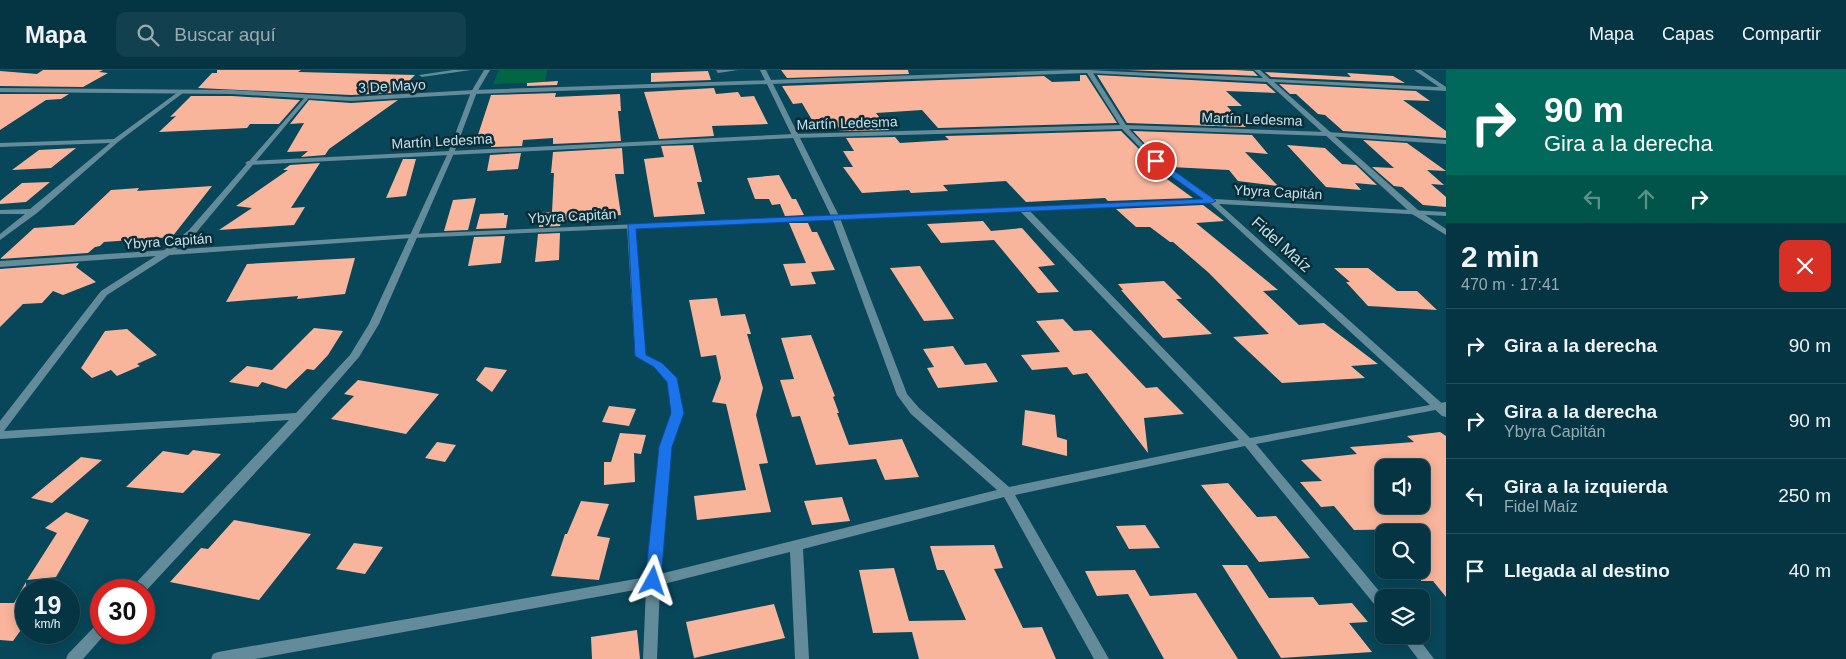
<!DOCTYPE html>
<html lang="es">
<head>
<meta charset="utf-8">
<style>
  :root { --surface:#053543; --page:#13404e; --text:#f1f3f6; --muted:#97abb2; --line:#26505c }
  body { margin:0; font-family:Helvetica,sans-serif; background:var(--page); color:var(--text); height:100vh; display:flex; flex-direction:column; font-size:19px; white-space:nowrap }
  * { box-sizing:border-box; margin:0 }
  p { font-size:16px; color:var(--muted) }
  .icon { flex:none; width:28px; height:28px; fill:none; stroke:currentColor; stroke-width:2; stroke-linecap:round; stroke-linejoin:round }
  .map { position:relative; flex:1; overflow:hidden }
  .drawer { display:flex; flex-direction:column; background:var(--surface); width:400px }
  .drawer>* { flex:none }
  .guide { background:#00695c; color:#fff; overflow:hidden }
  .tools { position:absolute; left:1375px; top:389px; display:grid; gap:10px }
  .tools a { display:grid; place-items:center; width:55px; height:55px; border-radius:10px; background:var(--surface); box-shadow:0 2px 12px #0003,0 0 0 1px var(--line); font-size:25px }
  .speed { position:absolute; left:15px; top:509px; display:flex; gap:10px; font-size:25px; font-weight:700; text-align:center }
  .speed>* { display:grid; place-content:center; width:65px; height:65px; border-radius:50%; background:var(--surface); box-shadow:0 2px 12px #0003,0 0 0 1px var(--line); line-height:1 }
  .speed small { font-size:12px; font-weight:400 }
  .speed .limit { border:8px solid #d22; background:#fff; color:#111 }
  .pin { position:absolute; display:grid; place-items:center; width:42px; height:42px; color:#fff; margin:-21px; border:2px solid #fff; border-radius:50%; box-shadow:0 1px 5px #0007 }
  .me { position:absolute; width:55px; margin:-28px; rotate:5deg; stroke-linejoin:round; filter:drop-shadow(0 0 4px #0008) }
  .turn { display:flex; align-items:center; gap:18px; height:105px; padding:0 15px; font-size:22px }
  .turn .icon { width:65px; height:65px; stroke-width:2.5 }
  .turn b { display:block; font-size:35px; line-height:42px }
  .lanes { display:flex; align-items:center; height:48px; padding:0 15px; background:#0003; justify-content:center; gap:25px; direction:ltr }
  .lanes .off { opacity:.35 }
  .round { display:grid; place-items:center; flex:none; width:52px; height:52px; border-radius:10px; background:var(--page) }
  .head { display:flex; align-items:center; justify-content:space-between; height:85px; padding:0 15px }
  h1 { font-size:30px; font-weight:700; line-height:38px }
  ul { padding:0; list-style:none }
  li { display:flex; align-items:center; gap:15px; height:75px; padding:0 15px; border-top:1px solid var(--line) }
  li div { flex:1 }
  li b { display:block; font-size:19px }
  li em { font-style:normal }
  header { display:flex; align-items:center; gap:30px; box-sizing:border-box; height:70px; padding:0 25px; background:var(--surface); border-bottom:1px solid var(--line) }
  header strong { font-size:24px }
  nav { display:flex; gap:28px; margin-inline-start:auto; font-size:18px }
  .search { width:350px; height:45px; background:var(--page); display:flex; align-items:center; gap:12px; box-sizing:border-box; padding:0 18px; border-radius:10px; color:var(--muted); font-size:19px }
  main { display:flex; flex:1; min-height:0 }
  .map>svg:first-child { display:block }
  .green { fill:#026645 }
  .building { fill:#f9b59b; fill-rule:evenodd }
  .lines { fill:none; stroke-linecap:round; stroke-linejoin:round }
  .service { fill:#638b9a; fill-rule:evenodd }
  .minor { fill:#638b9a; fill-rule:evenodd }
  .tertiary { fill:#638b9a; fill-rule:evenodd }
  .route { fill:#1a73e8; stroke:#114b97 }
  .labels { text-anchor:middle; stroke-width:5; stroke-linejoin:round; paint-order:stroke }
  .far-street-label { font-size:14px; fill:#bee1ee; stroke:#0b2b35 }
  .street-label { font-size:16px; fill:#bee1ee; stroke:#0b2b35 }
</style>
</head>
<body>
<header>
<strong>Mapa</strong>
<div class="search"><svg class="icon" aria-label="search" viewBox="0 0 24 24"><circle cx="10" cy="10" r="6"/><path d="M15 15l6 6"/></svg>Buscar aquí</div>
<nav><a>Mapa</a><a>Capas</a><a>Compartir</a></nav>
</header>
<main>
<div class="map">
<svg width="1446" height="589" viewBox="0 0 1446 589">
  <rect width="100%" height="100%" fill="#074759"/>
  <!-- green -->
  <polygon class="green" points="499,0 547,0 545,12 493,14"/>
  <!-- building -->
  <g class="building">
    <polygon points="43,0 103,0 99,2 108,3 83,17 0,16 0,1 37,4"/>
    <polygon points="217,0 301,0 298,2 415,5 405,15 409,15 402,21 410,22 351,25 198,18 212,3 217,3"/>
    <polygon points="781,0 908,0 909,4 787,8"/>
    <polygon points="1128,0 1234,0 1253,1 1258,6"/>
    <polygon points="708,1 711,10 651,12 651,3"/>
    <polygon points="1265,2 1351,7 1347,3 1393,6 1405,13 1271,7"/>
    <polygon points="1080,5 1086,5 1117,53 938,58 922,40 876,43 889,60 841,61 833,49 812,50 802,33 793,34 782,16 1044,6 1052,12 1080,11"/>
    <polygon points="1097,5 1266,14 1276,23 1226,21 1242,36 1227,36 1246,57 1127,53"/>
    <polygon points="558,11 557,15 527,16 527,13"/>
    <polygon points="1279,14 1416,21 1430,31 1403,30 1446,61 1446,68 1343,61 1325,45 1318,44 1296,24 1290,24"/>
    <polygon points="714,18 716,24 738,22 741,27 754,26 768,54 712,56 714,66 659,69 644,22"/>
    <polygon points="556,23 555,27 620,24 621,41 618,41 621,71 553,74 553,68 523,70 522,76 491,77 493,70 476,71 491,25"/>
    <polygon points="0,24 69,24 61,29 46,30 0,60"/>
    <polygon points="191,26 232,26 300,30 279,54 250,54 247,58 159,62 176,46 170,47"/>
    <polygon points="309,30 351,33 398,30 329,79 325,85 301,87 308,81 287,82 304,53 290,54"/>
    <polygon points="1121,61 1156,96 1149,96 1193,128 1108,131 1105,128 1026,132 1006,111 943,115 948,121 911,123 909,120 862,123 843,97 853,97 843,81 854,81 846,68 895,67 900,73 949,70 945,66"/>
    <polygon points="1133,61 1252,65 1268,84 1245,82 1278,116 1238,111 1229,100 1171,97 1159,89"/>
    <polygon points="1363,70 1407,73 1446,101 1427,100 1444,115 1431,114 1446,127 1446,137 1423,135 1402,117 1394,116 1372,97 1394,98"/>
    <polygon points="693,75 702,112 697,112 705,144 654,147 644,89 664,87 661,76"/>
    <polygon points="1287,75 1325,78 1342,94 1356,95 1377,115 1355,113 1361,120 1326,117"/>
    <polygon points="76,78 51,98 12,100 39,80"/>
    <polygon points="622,78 624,104 615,104 621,145 561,151 560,156 539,157 540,143 552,142 554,103 551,103 553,82"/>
    <polygon points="521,83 518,99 487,101 490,85"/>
    <polygon points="403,89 416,89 406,126 386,128"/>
    <polygon points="320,93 291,138 305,137 294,155 219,160 252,138 236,136 288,100 283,100 290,95"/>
    <polygon points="779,105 792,129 796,129 804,145 785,146 780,134 772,135 769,129 755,129 747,108"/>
    <polygon points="50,112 26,132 0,134 0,131 22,113"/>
    <polygon points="212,116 172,167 104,172 100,176 95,177 88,183 0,189 34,158 74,155 111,120 139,118 137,121"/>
    <polygon points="476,128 468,160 444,161 453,130"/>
    <polygon points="1203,135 1224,151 1196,153 1278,220 1263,221 1299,255 1324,253 1378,294 1351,296 1365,308 1282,313 1233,267 1269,264 1209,203 1173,172 1170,172 1150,157 1136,157 1116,139"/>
    <polygon points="504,143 504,145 508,145 506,158 476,159 480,144"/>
    <polygon points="983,151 991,161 1022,158 1055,195 1038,197 1059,222 1038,223 994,170 941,173 927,154"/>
    <polygon points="789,153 808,153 812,162 817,162 835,200 811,202 816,214 791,216 783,194 806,193"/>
    <polygon points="560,163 559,190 535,192 538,164"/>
    <polygon points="505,166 501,193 468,196 474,167"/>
    <polygon points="355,188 345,224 297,229 298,226 226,232 247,194"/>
    <polygon points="79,193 76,197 96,212 63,225 53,221 42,233 23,234 0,257 0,199"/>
    <polygon points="920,196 954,249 924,251 890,198"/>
    <polygon points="1334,198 1368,198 1397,221 1417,221 1437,240 1368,236 1346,212 1350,212"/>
    <polygon points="1164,211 1182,229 1176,229 1212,264 1163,268 1121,220 1123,220 1118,214"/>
    <polygon points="717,228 721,246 745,244 751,264 747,264 763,318 756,345 768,393 759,394 771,442 697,450 694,426 746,420 726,334 712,332 721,308 716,285 701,287 689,230"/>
    <polygon points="1063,249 1074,261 1091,260 1146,318 1157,317 1184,344 1144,348 1148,383 1087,303 1073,305 1067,297 1032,300 1021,285 1060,282 1036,251"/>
    <polygon points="314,258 343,261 328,285 314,300 307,299 286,319 262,312 258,317 229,312 247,296 272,300"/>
    <polygon points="127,259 157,285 137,294 140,296 117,306 111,300 92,308 81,298 105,261"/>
    <polygon points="811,265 835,326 833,327 839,343 837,343 849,375 902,369 919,407 885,410 876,389 816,395 800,346 792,347 780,310 794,309 781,268"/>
    <polygon points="953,276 965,295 986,293 998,312 938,318 927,298 934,297 923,279"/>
    <polygon points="485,297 507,300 492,322 476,310"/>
    <polygon points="358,310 439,324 406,364 331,349 354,326 344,324"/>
    <polygon points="609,336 636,339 629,356 602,352"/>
    <polygon points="1025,340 1055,345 1057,367 1067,370 1067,386 1022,375"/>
    <path d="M1440 362 1446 366V527L1433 511H1421V459L1354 460 1334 436 1321 437 1300 412 1322 411 1301 390 1357 384 1350 377 1414 372 1407 366ZM1384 398H1421V436L1384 437Z"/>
    <polygon points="620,363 646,365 641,384 634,383 635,412 604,415 604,392 611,392"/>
    <polygon points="437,372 456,375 445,392 425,388"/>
    <polygon points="193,380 221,384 183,423 126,417 163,381 188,385"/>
    <polygon points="81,387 102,390 52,433 31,428"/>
    <polygon points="1228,413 1257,447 1276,446 1310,488 1259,492 1201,415"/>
    <polygon points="842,427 850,451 812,455 804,431"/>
    <polygon points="581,431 609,434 597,466 610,468 599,510 551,506 565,464 567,464"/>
    <polygon points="66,442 89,450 56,507 27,510 57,463 45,458"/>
    <polygon points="234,450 311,464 259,530 170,512 201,478 208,479"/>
    <polygon points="1145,455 1160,478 1129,479 1116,456"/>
    <polygon points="354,473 383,477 365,504 336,499"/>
    <polygon points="994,475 1003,498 994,499 1023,558 1042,557 1056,589 919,589 912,562 873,563 859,500 894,498 909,551 966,550 944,500 937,500 930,476"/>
    <polygon points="1222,495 1247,495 1269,528 1313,527 1319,535 1352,533 1368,552 1349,553 1372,582 1281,588"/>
    <polygon points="1135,500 1150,526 1196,523 1238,589 1164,589 1128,524 1097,526 1085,501"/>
    <polygon points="26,512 26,553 13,571 0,570 0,533 14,533"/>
    <polygon points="774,534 785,568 694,588 686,552"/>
    <polygon points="637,560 640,589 592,589 591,567"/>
  </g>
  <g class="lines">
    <!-- service -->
    <g class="service">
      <polygon points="453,0 471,0 422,7 419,5"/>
      <polygon points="716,0 738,0 718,3"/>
    </g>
    <!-- minor -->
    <g class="minor">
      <polygon points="484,0 490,0 477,22 454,83 379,254 359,287 305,349 144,523 144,520 131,520 133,516 289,350 0,369 0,351 101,221 162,182 189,160 306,26 308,27 308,29 195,164 168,186 107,225 4,361 296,343 350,285 369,254 448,83 471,22"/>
      <polygon points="760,0 766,0 840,148 907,324 919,338 1009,417 1239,370 1021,142 1021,138 1027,138 1250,368 1446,332 1446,338 1256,374 1385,528 1384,528 1384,542 1379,540 1245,376 1015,425 1109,589 1094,589 1004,427 803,479 809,589 795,589 790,482 660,515 657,589 643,589 646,518 255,589 211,589 213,584 218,582 647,507 659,377 672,343 667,312 654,297 635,286 627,156 631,154 635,156 645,285 662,293 677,311 682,343 671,377 660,504 997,420 911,344 897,325 832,148"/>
      <polygon points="1086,0 1263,8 1254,0 1260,0 1270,9 1439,17 1414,0 1421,0 1446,17 1446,21 1274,12 1418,140 1446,159 1446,165 1412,144 1267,12 1088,3"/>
      <polygon points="178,22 183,23 118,72 37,143 0,170 0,164 25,144 0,144 0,140 30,139 110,73 0,77 0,73 114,69"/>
      <polygon points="101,553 101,562 106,563 83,589 66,589 68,584 96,555"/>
      <polygon points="1400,565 1416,565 1434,589 1418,589"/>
    </g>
    <!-- tertiary -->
    <polygon class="tertiary" points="1071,0 1091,0 1126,55 1327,62 1446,70 1446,74 1327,66 1129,59 1158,90 1214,129 1446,142 1446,146 1219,134 1446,337 1446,347 1442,346 1210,133 412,168 0,197 0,191 412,164 1205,129 1154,92 1122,59 794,68 248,95 245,93 248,91 794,64 1120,55 1087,3 474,24 351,31 232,24 0,22 0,18 232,20 351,27 474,20"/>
  </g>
  <!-- route -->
  <polygon class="route" points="1153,90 1159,90 1216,131 1212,133 636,159 646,285 662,293 677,308 684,343 672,377 661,511 659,516 653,518 648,516 645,511 659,377 671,343 667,312 654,297 635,286 628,154 1203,129 1153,93"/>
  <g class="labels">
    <!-- far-street labels -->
    <g class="far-street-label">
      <text transform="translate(392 16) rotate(-3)" y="5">3 De Mayo</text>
      <text transform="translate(1252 49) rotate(2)" y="5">Martín Ledesma</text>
      <text transform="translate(847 53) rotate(-2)" y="5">Martín Ledesma</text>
      <text transform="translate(442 71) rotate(-3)" y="5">Martín Ledesma</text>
      <text transform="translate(1278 122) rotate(3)" y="5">Ybyra Capitán</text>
      <text transform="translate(572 146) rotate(-3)" y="5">Ybyra Capitán</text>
      <text transform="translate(168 171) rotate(-4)" y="5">Ybyra Capitán</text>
    </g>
    <!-- street labels -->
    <g class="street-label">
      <text transform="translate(1282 174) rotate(42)" y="6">Fidel Maíz</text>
    </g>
  </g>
</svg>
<div class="tools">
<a><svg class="icon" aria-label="sound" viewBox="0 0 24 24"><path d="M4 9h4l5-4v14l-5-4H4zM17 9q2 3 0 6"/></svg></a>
<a><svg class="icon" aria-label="search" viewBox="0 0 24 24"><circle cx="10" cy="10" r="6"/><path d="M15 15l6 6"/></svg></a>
<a><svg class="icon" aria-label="layers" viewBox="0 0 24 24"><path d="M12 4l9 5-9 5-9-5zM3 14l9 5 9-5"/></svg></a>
</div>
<div class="speed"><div>19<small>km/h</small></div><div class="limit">30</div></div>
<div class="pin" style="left:1156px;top:91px;background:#d93025"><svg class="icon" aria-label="arrive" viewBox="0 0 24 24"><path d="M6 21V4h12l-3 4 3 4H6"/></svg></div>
<svg class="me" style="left:653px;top:511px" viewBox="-20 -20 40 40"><path d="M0-17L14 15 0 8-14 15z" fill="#1a73e8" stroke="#fff" stroke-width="4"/></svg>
</div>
<section class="drawer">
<div class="guide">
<div class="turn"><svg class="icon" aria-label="right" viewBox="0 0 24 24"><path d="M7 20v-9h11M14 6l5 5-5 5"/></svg><div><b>90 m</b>Gira a la derecha</div></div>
<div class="lanes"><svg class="icon off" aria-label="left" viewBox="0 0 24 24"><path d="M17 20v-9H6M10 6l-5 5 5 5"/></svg><svg class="icon off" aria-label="ahead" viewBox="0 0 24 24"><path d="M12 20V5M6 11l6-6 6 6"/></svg><svg class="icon" aria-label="right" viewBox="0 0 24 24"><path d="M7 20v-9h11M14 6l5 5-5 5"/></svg></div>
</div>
<div class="head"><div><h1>2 min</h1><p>470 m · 17:41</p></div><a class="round" style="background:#d93025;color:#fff"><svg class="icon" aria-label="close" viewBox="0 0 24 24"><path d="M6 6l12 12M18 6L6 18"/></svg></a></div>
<ul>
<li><svg class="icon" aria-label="right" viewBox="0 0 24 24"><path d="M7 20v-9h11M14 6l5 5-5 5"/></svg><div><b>Gira a la derecha</b></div><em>90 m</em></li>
<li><svg class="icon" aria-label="right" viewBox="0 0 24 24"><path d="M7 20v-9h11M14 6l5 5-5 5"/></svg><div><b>Gira a la derecha</b><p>Ybyra Capitán</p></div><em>90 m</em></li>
<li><svg class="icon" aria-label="left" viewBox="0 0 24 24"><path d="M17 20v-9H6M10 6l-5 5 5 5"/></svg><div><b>Gira a la izquierda</b><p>Fidel Maíz</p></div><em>250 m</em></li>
<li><svg class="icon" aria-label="arrive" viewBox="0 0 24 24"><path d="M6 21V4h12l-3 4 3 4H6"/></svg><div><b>Llegada al destino</b></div><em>40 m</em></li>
</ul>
</section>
</main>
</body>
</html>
